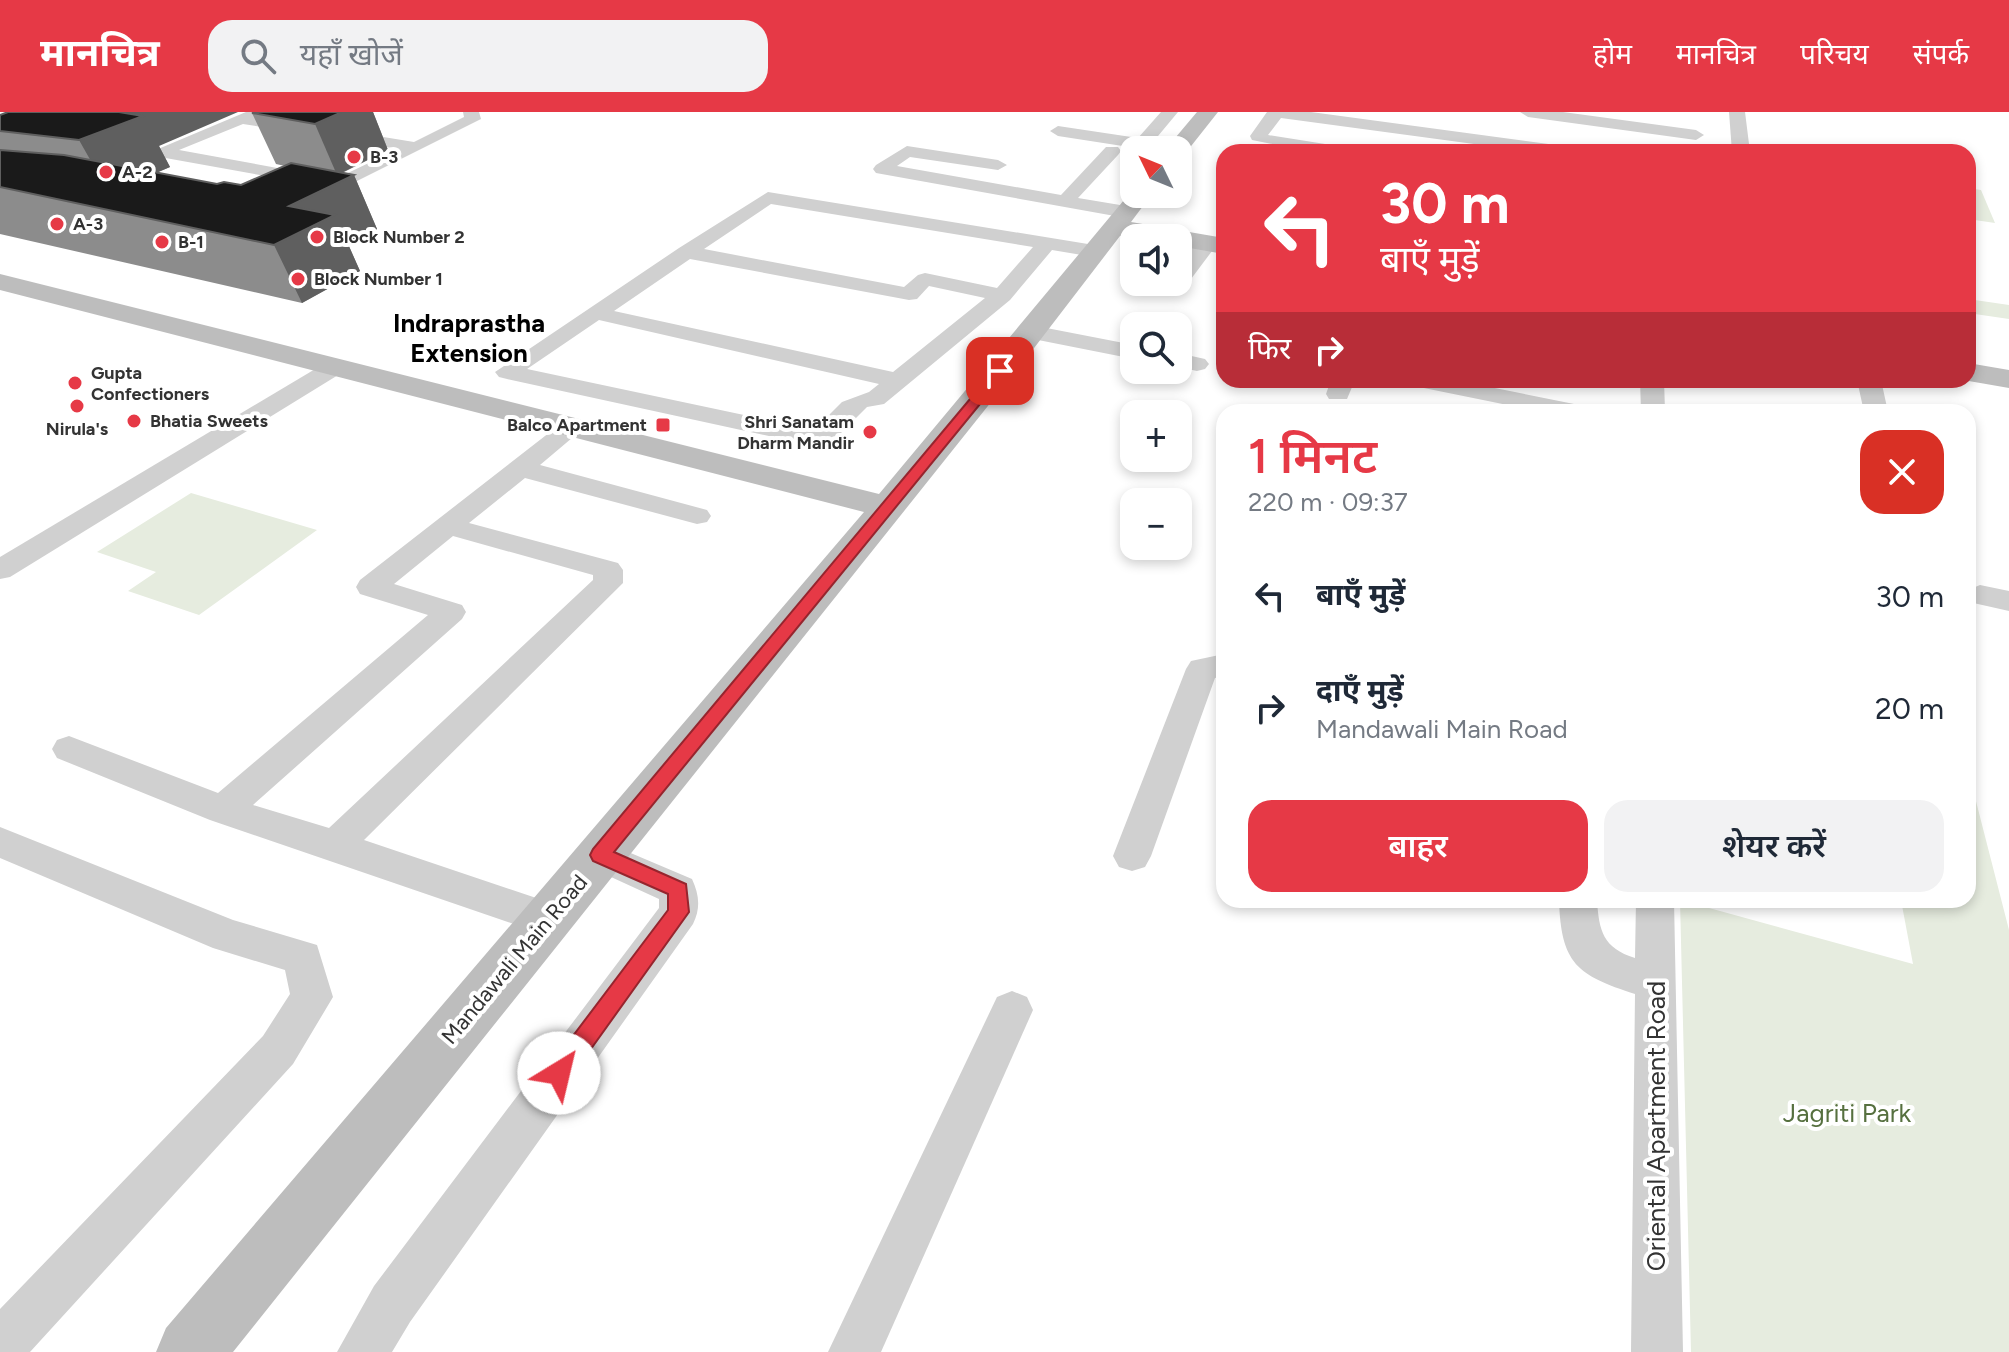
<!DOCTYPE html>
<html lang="hi">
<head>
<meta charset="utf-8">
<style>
  :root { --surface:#fff; --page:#f2f2f3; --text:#1f2937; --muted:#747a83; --accent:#e63946 }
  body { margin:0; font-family:Figtree,"Noto Sans Devanagari",sans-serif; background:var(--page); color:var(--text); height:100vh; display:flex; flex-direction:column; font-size:30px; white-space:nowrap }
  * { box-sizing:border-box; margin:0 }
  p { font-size:26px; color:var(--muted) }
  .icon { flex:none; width:44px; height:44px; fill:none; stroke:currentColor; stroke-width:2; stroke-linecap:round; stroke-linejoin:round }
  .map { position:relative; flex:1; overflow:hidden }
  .drawer { position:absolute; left:1216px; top:292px; width:760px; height:504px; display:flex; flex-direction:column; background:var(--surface); border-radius:24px; box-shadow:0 4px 12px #0003 }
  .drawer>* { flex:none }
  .banner { position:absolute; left:1216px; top:32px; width:760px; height:244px; border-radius:24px; box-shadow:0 4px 12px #0003; background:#e63946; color:#fff; overflow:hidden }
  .needle { width:52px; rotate:313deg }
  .controls { position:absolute; left:1120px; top:24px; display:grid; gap:16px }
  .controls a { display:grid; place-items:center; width:72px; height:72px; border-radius:16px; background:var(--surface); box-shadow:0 4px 12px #0003; font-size:40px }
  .pin { position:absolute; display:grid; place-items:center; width:68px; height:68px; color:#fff; margin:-34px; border-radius:16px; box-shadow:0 4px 12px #0006 }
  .me { position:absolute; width:88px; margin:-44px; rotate:36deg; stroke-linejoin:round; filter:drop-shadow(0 0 6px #0008) }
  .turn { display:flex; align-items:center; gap:28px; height:168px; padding:0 32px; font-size:36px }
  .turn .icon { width:104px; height:104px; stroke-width:2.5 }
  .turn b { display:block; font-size:56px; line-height:68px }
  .then { display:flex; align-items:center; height:76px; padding:0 32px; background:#0003; gap:16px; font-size:30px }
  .round { display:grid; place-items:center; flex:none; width:84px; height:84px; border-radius:24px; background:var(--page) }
  .summary { display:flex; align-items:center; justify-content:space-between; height:136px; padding:0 32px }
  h1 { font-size:48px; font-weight:600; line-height:60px; color:var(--accent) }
  .button { display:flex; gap:16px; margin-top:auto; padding:16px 32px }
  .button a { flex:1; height:92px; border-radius:24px; background:var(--accent); color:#fff; font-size:32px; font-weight:600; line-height:92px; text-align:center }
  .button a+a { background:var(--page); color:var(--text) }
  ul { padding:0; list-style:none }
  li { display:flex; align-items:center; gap:24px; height:112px; padding:0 32px }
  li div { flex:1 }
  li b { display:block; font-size:30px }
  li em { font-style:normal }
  header { display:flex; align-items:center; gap:48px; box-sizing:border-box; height:112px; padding:0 40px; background:var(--accent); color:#fff }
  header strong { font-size:38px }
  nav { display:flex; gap:44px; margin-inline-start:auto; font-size:28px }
  .search { width:560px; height:72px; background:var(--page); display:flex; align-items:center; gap:20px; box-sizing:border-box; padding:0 28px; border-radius:24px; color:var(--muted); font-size:30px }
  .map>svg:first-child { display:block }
  .green { fill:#e6ecdf }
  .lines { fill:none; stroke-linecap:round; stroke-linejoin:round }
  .street { fill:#d0d0d0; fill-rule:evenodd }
  .secondary { fill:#bdbdbd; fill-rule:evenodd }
  .wall { fill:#8c8c8c }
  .shaded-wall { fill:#5f5f5f }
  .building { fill:#1a1a1a; stroke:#5f5f5f; stroke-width:2 }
  .route { fill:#e63946; stroke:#96252e; stroke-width:2 }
  .poi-dot { fill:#e63946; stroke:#fff; stroke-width:3 }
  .labels { text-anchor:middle; stroke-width:8; stroke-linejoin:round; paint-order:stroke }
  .far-poi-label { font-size:18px; font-weight:bold; fill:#333; stroke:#fff; text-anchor:start }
  .street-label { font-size:22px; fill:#333; stroke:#fff }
  .far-district-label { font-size:26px; font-weight:bold; fill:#000; stroke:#fff }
  .near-park-label { font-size:26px; fill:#56703f; stroke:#fff }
  .near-street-label { font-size:26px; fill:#333; stroke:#fff }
</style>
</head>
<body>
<header>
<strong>मानचित्र</strong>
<div class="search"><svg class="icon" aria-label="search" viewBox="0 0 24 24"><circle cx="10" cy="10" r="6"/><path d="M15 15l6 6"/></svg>यहाँ खोजें</div>
<nav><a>होम</a><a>मानचित्र</a><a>परिचय</a><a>संपर्क</a></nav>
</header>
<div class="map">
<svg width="2009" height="1240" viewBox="0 0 2009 1240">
  <rect width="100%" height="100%" fill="#fff"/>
  <!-- green -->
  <g class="green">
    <polygon points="1968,76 1981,78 1995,111 1968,107"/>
    <polygon points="1968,187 2009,193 2009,207 1968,201"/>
    <polygon points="191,381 317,418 199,503 128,479 156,460 97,440"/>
    <polygon points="1968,658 2009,818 2009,1240 1691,1240 1680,788 1913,852 1901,788 1968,788"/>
  </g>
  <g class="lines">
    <!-- street -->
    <g class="street">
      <polygon points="246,0 268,0 261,5 414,30 464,5 463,0 479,0 481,7 313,91 306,89 304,85 306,81 398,37 243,12 179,38 321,64 324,68 315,73 160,45 151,40"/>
      <polygon points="1161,0 1178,0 1148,36 1142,37 1058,24 1050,19 1058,14 1138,26"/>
      <polygon points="1267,0 1311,0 1571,35 1580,40 1533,40 1281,6 1268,23 1344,35 1353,40 1312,40 1252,28 1250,24"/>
      <polygon points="1520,0 1563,0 1696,18 1704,23 1696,28 1528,5"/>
      <polygon points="1729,0 1745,0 1750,40 1732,40"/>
      <polygon points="907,34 998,48 1007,53 998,58 910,45 897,54 1061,83 1106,35 1118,35 1121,39 1118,43 1078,86 1126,94 1135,100 1126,106 876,61 873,57 876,53"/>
      <path d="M768 80 1094 133 1104 139 1094 145 1052 138 1010 188 884 292 867 295 835 327 819 335 507 267 499 265 495 260 679 136ZM771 92 1033 135 997 176 925 161 918 163 904 175 704 137ZM690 147 909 188 917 187 929 174 985 186 893 260 614 199ZM599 208 879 272 869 280 842 290 814 318 527 257Z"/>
      <path d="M1208 125 1218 131 1191 167 1178 168C1178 153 1193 129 1208 125Z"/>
      <polygon points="1031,213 1134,233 1134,247 1023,225 1020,220"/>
      <polygon points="1178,241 1205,247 1209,252 1205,257 1197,259 1178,255"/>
      <polygon points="335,248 343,250 347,255 343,260 10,465 0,467 0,445 327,250"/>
      <polygon points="1331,268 1355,268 1347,287 1329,287 1326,282"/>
      <polygon points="1407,268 1455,268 1579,293 1588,295 1591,300 1542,300 1419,275 1411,273"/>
      <polygon points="1640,268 1664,268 1665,300 1641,300"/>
      <polygon points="1857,268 1881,268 1888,300 1864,300"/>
      <path d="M572 307 581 310 585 315 540 353 707 398 711 404 707 410 697 412 525 366 469 411 618 451 623 458V471L364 728 560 794 566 806 560 818 546 823 210 708 57 646 52 637 57 628 69 624 218 681 428 503 360 482 356 475 360 468 563 310ZM453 424 593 463V468L329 716 253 693 462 507 466 500 462 493 394 472Z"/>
      <polygon points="1980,473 2009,479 2009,499 1969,490 1968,478"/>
      <polygon points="1224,542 1224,564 1215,566 1151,744 1145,755 1132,759 1119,755 1113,744 1186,557 1191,549"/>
      <polygon points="0,715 233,808 317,833 333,885 293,952 30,1240 0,1240 0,1197 263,924 290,882 285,858 213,836 0,746"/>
      <path d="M600 728 692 767C699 782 701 796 693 812L410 1210 392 1240H337L374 1174 659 796V787L587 754 581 743 587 732Z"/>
      <path d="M1559 788H1597C1599 819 1603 836 1635 846L1636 788H1674L1683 1240H1631L1635 882C1577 863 1561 852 1559 788Z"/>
      <polygon points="1012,879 1027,885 1033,898 881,1240 828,1240 997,885"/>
    </g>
    <!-- secondary -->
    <g class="secondary">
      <polygon points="1197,0 1218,0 1184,43 1178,44 1178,38 1165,38"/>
      <polygon points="1134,76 1134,82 1152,82 1131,110 1224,126 1224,142 1178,134 1178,126 1120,124 1031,240 233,1240 156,1240 166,1216 864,400 0,178 0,162 879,382"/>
      <polygon points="1968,251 2009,258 2009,276 1963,268 1968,268"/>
    </g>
  </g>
  <!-- wall -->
  <polygon class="wall" points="256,0 373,0 388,38 342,61 354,63 377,117 348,132 360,159 302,191 0,122 0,3 159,34 170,55 156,61 217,72 241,73 285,54 276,52 252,1"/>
  <!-- shaded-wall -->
  <g class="shaded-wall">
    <polygon points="101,0 238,0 159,34 170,55 109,81 79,28"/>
    <polygon points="342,0 373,0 388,38 337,63 315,12"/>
    <polygon points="354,63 377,117 348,132 360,159 302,191 274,133 289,94"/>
  </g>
  <!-- building -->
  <g class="building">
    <polygon points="8,0 119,0 143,4 79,28 0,19 0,3"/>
    <polygon points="256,0 342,0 315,12 252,1"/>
    <polygon points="0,38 64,43 217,72 224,70 241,73 291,51 354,63 289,94 335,103 274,133 0,75"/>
  </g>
  <!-- route -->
  <polygon class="route" points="996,256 1007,259 614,740 686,772 689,800 568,969 559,972 551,969 548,961 551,953 668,798 668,782 593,749 590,743 593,737"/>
  <!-- markers -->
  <g class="poi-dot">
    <circle cx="354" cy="45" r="8"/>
    <circle cx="106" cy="60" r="8"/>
    <circle cx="57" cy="112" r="8"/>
    <circle cx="317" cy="125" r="8"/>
    <circle cx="162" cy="130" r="8"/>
    <circle cx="298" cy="167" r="8"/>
    <circle cx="75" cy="271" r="8"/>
    <circle cx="77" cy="294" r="8"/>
    <circle cx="134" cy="309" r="8"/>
    <rect x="655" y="305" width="16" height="16" rx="4"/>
    <circle cx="870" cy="320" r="8"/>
  </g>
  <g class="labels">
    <!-- far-poi labels -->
    <g class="far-poi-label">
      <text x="370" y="51">B-3</text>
      <text x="122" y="66">A-2</text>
      <text x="73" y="118">A-3</text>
      <text x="333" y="131">Block Number 2</text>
      <text x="178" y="136">B-1</text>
      <text x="314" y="173">Block Number 1</text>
      <text x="91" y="267">Gupta<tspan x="91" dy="21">Confectioners</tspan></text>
      <text x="150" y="315">Bhatia Sweets</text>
      <text x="854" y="316" text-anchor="end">Shri Sanatam<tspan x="854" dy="21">Dharm Mandir</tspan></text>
      <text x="647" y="319" text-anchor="end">Balco Apartment</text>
      <text x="77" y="323" text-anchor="middle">Nirula's</text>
    </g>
    <!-- street labels -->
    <g class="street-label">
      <text transform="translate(514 847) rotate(-50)" y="8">Mandawali Main Road</text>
    </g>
    <!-- far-district labels -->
    <g class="far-district-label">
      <text x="469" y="220">Indraprastha<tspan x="469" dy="30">Extension</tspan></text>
    </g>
    <!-- near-park labels -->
    <g class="near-park-label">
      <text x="1847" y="1010">Jagriti Park</text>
    </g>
    <!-- near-street labels -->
    <g class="near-street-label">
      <text transform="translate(1656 1014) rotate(-90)" y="9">Oriental Apartment Road</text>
    </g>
  </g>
</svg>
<div class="controls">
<a><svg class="needle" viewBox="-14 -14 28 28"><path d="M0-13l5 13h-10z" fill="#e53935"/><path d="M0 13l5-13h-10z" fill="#747a83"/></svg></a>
<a><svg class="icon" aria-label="sound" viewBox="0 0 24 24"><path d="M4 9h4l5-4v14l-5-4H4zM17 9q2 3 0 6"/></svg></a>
<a><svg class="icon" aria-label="search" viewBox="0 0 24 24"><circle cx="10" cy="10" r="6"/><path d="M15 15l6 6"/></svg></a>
<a>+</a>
<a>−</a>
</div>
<div class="pin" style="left:1000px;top:259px;background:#d93025"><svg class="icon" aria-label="arrive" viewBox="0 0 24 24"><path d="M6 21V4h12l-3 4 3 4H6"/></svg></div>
<svg class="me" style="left:559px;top:961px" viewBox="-20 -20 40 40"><circle r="19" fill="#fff"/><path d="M0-13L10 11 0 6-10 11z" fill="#e63946"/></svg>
<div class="banner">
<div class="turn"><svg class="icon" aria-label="left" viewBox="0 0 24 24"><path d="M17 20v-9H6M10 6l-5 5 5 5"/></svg><div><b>30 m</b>बाएँ मुड़ें</div></div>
<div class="then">फिर<svg class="icon" aria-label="right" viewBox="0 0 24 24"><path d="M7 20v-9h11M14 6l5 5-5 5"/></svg></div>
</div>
<section class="drawer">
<div class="summary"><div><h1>1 मिनट</h1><p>220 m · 09:37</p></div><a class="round" style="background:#d93025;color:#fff"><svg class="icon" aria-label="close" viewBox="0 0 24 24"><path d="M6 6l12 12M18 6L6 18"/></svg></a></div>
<ul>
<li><svg class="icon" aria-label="left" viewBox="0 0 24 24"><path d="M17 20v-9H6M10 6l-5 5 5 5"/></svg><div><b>बाएँ मुड़ें</b></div><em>30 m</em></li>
<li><svg class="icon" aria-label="right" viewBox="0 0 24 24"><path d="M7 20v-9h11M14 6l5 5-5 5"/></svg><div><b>दाएँ मुड़ें</b><p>Mandawali Main Road</p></div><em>20 m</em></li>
</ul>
<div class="button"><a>बाहर</a><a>शेयर करें</a></div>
</section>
</div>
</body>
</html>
